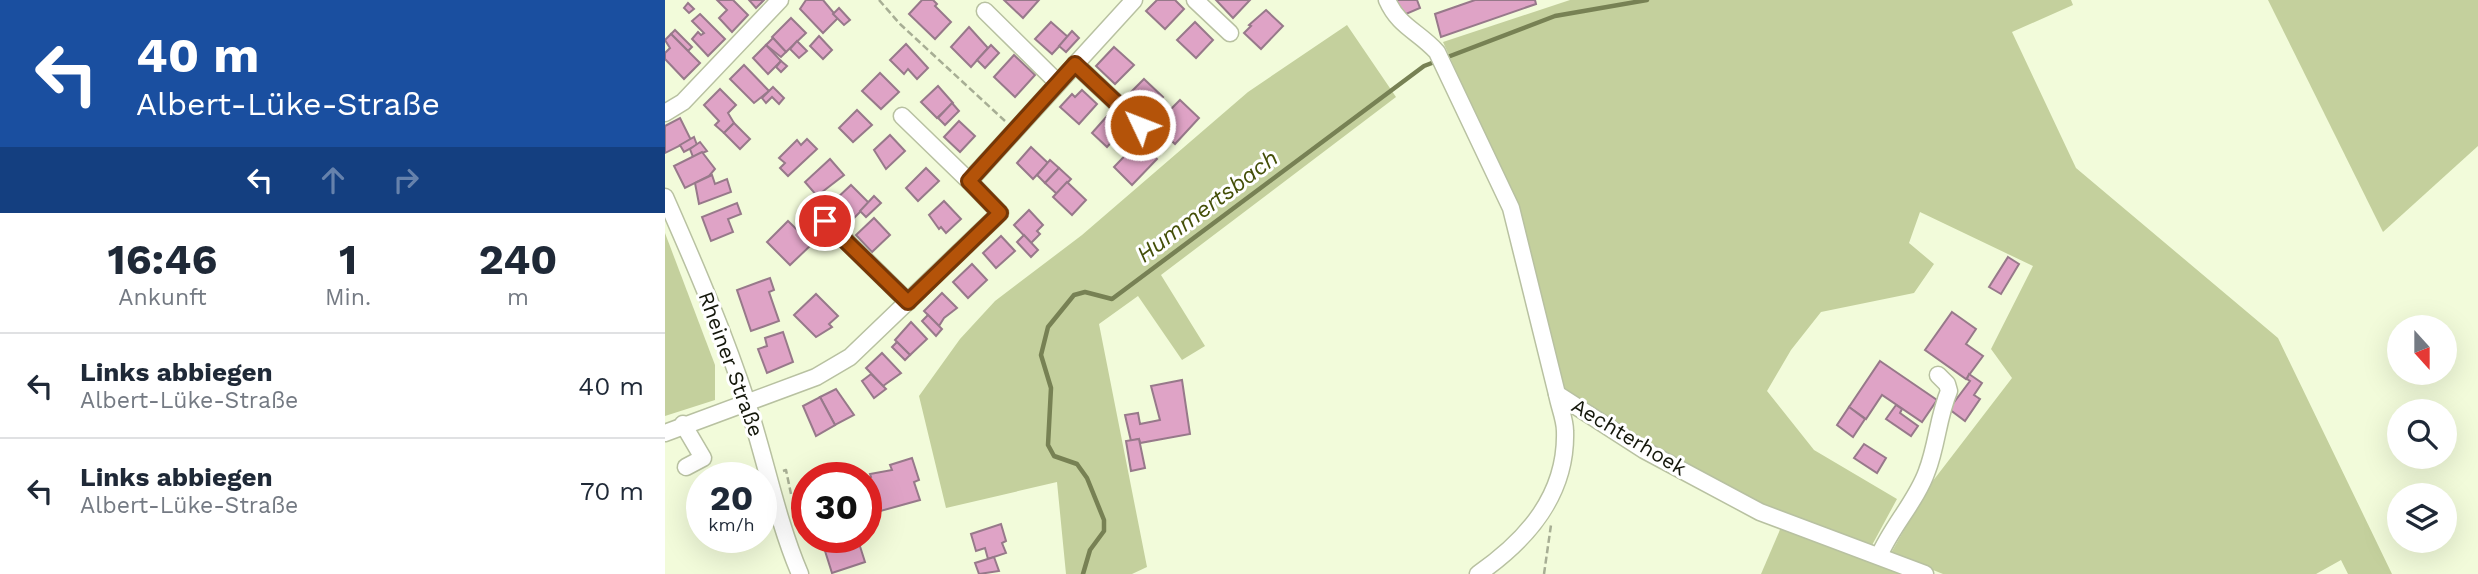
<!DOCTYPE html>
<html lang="de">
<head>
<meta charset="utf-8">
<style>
  :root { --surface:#fff; --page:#f2f2f3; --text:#1f2937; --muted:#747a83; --line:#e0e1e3 }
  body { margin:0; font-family:"Work Sans",sans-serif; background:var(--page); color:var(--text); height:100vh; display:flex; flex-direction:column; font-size:26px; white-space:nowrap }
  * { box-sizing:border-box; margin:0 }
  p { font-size:23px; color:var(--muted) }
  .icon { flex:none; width:38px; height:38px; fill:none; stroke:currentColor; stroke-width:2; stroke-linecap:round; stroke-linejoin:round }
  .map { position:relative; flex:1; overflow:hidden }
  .side { display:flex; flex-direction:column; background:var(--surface); width:665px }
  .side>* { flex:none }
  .banner { background:#1a4fa0; color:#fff; overflow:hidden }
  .needle { width:46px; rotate:159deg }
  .controls { position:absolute; left:1722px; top:315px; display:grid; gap:14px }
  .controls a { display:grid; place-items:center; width:70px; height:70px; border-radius:50%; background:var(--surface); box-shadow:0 7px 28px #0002; font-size:35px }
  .speed { position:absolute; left:21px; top:462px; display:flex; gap:14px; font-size:35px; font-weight:700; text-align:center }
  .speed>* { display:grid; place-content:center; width:91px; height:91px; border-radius:50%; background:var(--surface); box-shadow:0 7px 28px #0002; line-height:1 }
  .speed small { font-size:18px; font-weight:400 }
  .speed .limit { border:10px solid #d22; background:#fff; color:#111 }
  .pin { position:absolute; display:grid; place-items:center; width:60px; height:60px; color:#fff; margin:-30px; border:4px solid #fff; border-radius:50%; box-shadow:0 2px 7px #0007 }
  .me { position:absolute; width:77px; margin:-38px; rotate:313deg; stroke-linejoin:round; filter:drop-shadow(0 0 5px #0008) }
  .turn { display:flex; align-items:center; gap:24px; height:147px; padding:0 21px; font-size:32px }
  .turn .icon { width:91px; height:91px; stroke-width:2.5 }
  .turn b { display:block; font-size:49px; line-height:60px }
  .lanes { display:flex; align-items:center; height:66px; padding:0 21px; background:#0003; justify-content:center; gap:35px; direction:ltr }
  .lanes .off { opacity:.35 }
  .eta { display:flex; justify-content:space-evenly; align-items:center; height:119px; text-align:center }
  .eta b { font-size:42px; font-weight:700; line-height:49px }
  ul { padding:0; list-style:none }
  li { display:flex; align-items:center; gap:21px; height:105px; padding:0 21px; border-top:2px solid var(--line) }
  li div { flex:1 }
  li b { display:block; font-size:26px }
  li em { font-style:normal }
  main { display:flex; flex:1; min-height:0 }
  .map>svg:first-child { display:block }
  .green { fill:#c4d09d }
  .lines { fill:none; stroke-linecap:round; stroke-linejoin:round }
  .stream { stroke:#778154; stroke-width:4.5 }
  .building { fill:#dfa3c6; stroke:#97798a; stroke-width:2 }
  .minor-casing { stroke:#b8c1a1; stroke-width:19 }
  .path { stroke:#a7ae94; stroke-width:2.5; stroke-dasharray:7 3.5; stroke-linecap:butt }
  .minor { stroke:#fff; stroke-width:16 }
  .route-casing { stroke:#753606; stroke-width:18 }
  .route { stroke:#b45309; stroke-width:12 }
  .labels { text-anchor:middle; stroke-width:6; stroke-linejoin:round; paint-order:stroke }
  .street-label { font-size:21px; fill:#14170b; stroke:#fff }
  .water-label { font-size:23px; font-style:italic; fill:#444f08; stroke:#fff }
</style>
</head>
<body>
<main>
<section class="side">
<div class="banner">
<div class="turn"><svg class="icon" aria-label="left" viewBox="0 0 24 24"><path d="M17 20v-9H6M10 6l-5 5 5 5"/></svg><div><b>40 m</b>Albert-Lüke-Straße</div></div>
<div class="lanes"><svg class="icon" aria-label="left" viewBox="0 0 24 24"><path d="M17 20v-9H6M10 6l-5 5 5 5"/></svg><svg class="icon off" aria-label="ahead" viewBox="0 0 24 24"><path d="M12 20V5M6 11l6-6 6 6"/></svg><svg class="icon off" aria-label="right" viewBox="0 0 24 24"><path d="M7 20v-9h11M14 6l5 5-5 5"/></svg></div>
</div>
<div class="eta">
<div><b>16:46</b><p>Ankunft</p></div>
<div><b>1</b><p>Min.</p></div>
<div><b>240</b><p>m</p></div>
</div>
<ul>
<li><svg class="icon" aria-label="left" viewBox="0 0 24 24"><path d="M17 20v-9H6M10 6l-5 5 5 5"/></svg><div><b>Links abbiegen</b><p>Albert-Lüke-Straße</p></div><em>40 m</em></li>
<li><svg class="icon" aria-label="left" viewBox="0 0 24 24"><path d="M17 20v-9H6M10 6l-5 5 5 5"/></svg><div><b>Links abbiegen</b><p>Albert-Lüke-Straße</p></div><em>70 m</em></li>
</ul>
</section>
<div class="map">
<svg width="1813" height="574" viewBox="0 0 1813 574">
  <rect width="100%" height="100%" fill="#f2fbda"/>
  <!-- green -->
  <g class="green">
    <polygon points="905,0 1406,0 1408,5 1347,32 1411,168 1613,338 1727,574 1683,574 1676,560 1651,574 1278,574 1226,553 1264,486 1347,378 1326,349 1368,266 1255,212 1244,243 1269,264 1249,293 1156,312 1126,350 1102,391 1149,450 1232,499 1206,547 1097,505 977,443 896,388 852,208 778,42"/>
    <polygon points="1603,0 1813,0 1813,146 1718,232"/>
    <polygon points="682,25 731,97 496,275 540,346 517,360 473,296 434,324 482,567 467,574 401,574 392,482 281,508 254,396 295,339 330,301 417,235 583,92"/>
    <polygon points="0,233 50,365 50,400 0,416"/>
    <polygon points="1117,525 1246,574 1096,574"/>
  </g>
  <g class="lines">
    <!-- stream -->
    <polyline class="stream" points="418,574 425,550 439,531 439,520 422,478 412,464 389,456 383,445 386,388 376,355 383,327 409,295 420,292 447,299 759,66 890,16 982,0"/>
  </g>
  <!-- building -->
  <g class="building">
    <polygon points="52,0 68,0 83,15 67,32 54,18 62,10"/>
    <polygon points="84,0 99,0 91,8"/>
    <polygon points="141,0 158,0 173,18 158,33 135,9"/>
    <polygon points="257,0 268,0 272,4 270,6 286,22 270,39 244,14"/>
    <polygon points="339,0 374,0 358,18"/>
    <polygon points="492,0 510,0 519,9 500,29 481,11"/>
    <polygon points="551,0 585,0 568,18"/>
    <polygon points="727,0 752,0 755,8 734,17"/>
    <polygon points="810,0 870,0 871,4 776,37 770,14"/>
    <polygon points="23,3 29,9 24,13 19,8"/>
    <polygon points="174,8 185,20 179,25 168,14"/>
    <polygon points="601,10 618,26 596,49 579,33 586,26 584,25"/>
    <polygon points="35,14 60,39 43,56 27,39 33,32 36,35 39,33 27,21"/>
    <polygon points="126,18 141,33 121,52 107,37"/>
    <polygon points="386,22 403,37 387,54 370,39"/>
    <polygon points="530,22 548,40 531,58 512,40"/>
    <polygon points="304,27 323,48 306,67 286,47"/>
    <polygon points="10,30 27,47 23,51 6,34"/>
    <polygon points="407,31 414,38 401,52 394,46"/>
    <polygon points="6,34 35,63 19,79 0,59 0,53 5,48 0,40"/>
    <polygon points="154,36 167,50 158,59 145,46"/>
    <polygon points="108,38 121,52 116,57 101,45"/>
    <polygon points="132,41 142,51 134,58 125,49"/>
    <polygon points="241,44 263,68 252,79 243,69 239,74 225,60"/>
    <polygon points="101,45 116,61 103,74 88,58"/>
    <polygon points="326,45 334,53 320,68 312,60"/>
    <polygon points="449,47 469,65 450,84 431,66"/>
    <polygon points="349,55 370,75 350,97 329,77"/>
    <polygon points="116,61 122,66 116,72 111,67"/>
    <polygon points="79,65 104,91 89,103 65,79"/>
    <polygon points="215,73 234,92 216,109 197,91"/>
    <polygon points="479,79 498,97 480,115 461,97"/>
    <polygon points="273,86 288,103 272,118 256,102"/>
    <polygon points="108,87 119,98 114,104 107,97 101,103 97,98"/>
    <polygon points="55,89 71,105 63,113 69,123 59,133 50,125 54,121 39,105"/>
    <polygon points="417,90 432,104 414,124 395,107 407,94 410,97"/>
    <polygon points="515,100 534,118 510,144 490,125"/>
    <polygon points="287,103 294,111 280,125 273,118"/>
    <polygon points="192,110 207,125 188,142 174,128"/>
    <polygon points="443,115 458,129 442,147 427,133"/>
    <polygon points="15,118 26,140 0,153 0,126"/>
    <polygon points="294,121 310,136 295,152 279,137"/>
    <polygon points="69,123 85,139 75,149 59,133"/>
    <polygon points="225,135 240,151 221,169 209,150"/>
    <polygon points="29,137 32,145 19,152 15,145"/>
    <polygon points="142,139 152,149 123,176 115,168 120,163 114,158 132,140 136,145"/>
    <polygon points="474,141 492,159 467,185 449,167"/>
    <polygon points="35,142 42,151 28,157 25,149"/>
    <polygon points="366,147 383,163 368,179 352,163"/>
    <polygon points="37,152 50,169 44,176 20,188 9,166"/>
    <polygon points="165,159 179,175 152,196 140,182"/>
    <polygon points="385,160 394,168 380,183 372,175"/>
    <polygon points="261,168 274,181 253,201 241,188"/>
    <polygon points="394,168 406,179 392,194 380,183"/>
    <polygon points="47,175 50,184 62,179 66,192 34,204 30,183"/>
    <polygon points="402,182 421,200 407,215 388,197"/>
    <polygon points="186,185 204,203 188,219 170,200"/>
    <polygon points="209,196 216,203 201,217 195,211"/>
    <polygon points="279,201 296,219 281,233 276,227 274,229 264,215"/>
    <polygon points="72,203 76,214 63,219 68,232 46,241 37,217"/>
    <polygon points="364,210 378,225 372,231 375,234 366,243 349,225"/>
    <polygon points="209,218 225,235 207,252 191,235"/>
    <polygon points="123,221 147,244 125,265 102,242"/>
    <polygon points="359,235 373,250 366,257 352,242"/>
    <polygon points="336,236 350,251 331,268 318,253"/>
    <polygon points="1343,257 1354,264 1336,294 1324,287"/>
    <polygon points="307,264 322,280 303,298 288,282"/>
    <polygon points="105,278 109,290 104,292 114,321 86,331 72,290"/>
    <polygon points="277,293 292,308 279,318 274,326 259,311"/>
    <polygon points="151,294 173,316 164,324 167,327 151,337 129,315"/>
    <polygon points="1287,312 1311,329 1301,344 1318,356 1301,379 1260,350"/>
    <polygon points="263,315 277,329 271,336 257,321"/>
    <polygon points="246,322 262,339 245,355 230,340"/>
    <polygon points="118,332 128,362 102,373 93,349 102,346 100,338"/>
    <polygon points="232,342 245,355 240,360 227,347"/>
    <polygon points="217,353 236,373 218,386 201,368"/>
    <polygon points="1215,361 1272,400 1257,422 1217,395 1201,419 1184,407"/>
    <polygon points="206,374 221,389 209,398 197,381"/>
    <polygon points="1304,374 1317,383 1309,395 1315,399 1300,421 1284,409 1305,381 1302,379"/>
    <polygon points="517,380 525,434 475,443 474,439 466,441 460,415 473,413 475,424 495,420 486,386"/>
    <polygon points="171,389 189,415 170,425 155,397"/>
    <polygon points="155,397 170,425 151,436 138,406"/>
    <polygon points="1231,405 1237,409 1235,413 1253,426 1246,436 1221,419"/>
    <polygon points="1184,407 1200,419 1188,437 1172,425"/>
    <polygon points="474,439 480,468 466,471 461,441"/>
    <polygon points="1199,444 1221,458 1212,473 1189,458"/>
    <polygon points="247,458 254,480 249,482 255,500 201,515 201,479 206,477 205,474 227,470 225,465"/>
    <polygon points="336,524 341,541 337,543 341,553 323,559 320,548 311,551 306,534"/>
    <polygon points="193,540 200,562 167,573 160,551"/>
    <polygon points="329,557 334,571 314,574 310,563"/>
  </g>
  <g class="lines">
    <defs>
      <g id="minor">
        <polyline points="530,0 565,33"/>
        <path d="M722 0C734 27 753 31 772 52L846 208 892 394 979 450 1095 512 1260 574"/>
        <polyline points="320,11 393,83"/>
        <polyline points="410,64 475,125"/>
        <polyline points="0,113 18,102 115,0"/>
        <polyline points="237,116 304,181"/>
        <path d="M0 197C30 265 60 335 83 406 101 461 112 520 135 574"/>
        <polyline points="161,221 243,302"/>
        <polyline points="18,424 38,458 21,467"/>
        <polyline points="0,433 151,377 185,357 335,213 304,181 469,0"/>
        <path d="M1214 556C1227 526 1252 500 1262 471 1272 445 1273 417 1284 391L1282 384 1273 375"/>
        <path d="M813 574C862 540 902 495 900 431 900 419 894 406 892 394"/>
      </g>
    </defs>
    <!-- minor casing -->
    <use href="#minor" class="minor-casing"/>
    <!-- path -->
    <g class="path">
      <polyline points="214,0 235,24 340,121"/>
      <polyline points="118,471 121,470 126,494"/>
      <polyline points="879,574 886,525"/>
    </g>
    <!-- minor -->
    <use href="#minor" class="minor"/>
  </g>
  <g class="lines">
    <defs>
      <polyline id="route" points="160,221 243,302 335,213 304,181 410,64 475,125"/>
    </defs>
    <!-- route casing -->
    <use href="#route" class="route-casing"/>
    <!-- route -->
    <use href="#route" class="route"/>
  </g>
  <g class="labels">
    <!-- street labels -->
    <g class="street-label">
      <text transform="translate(66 364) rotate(70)" y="7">Rheiner Straße</text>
      <text transform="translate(964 437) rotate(31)" y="7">Aechterhoek</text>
    </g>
    <!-- water labels -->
    <g class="water-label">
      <text transform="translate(542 206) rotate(-37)" y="8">Hummertsbach</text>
    </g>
  </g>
</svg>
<div class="controls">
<a><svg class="needle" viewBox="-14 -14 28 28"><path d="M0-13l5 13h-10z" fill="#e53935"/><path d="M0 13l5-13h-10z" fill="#747a83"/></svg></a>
<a><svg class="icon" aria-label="search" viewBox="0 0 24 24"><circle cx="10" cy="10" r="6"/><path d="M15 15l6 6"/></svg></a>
<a><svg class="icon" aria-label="layers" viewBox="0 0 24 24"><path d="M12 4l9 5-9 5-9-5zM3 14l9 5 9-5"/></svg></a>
</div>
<div class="speed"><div>20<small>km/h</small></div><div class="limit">30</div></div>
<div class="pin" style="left:160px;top:221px;background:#d93025"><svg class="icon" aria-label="arrive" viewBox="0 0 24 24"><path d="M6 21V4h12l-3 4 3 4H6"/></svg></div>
<svg class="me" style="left:475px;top:125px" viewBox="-20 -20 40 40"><circle r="17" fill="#b45309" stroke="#fff" stroke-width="3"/><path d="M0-11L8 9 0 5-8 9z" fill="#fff"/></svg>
</div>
</main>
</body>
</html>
